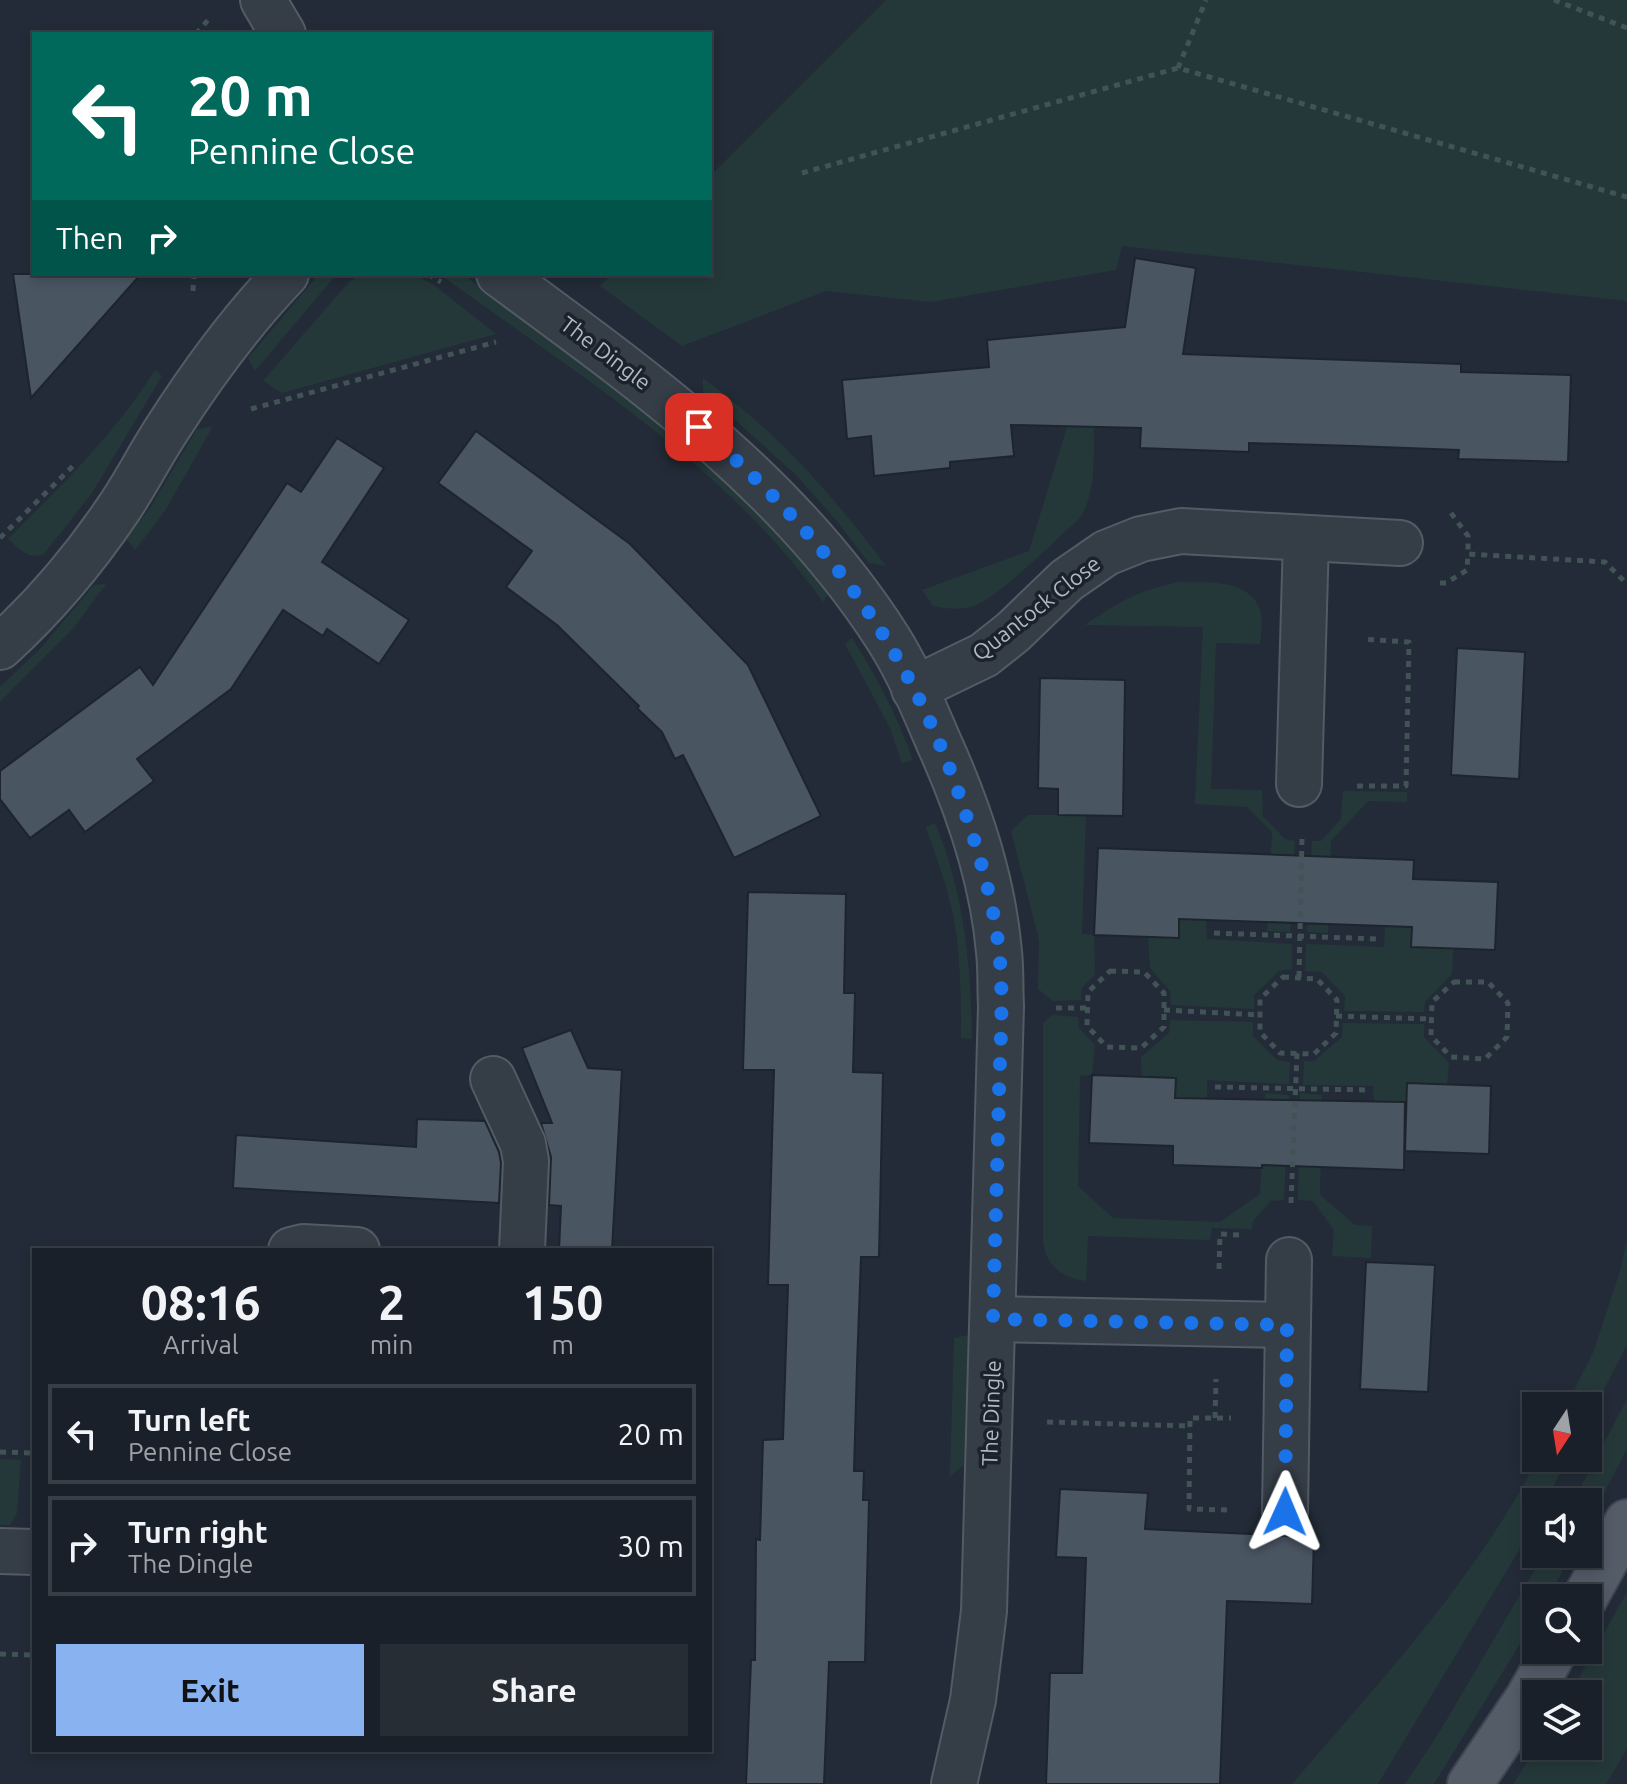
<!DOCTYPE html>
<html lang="en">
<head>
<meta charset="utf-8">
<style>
  :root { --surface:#1a2029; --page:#272d35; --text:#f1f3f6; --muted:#9fa3a8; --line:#383e46; --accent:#89b2f0 }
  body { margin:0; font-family:Ubuntu,sans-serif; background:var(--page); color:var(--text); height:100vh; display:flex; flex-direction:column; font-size:30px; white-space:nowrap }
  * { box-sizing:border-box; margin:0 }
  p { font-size:26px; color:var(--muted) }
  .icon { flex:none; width:44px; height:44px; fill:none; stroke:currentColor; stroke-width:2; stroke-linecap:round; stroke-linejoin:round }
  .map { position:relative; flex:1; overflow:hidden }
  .sheet { position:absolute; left:32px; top:1248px; width:680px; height:504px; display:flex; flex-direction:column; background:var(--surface); border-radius:0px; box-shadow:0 4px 12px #0003,0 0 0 2px var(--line) }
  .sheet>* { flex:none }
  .guide { position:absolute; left:32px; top:32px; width:680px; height:244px; border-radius:0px; box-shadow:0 4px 12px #0003,0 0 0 2px var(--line); background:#00695c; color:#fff; overflow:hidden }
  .needle { width:52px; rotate:192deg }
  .controls { position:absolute; left:1522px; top:1392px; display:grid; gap:16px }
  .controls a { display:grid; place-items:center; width:80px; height:80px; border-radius:0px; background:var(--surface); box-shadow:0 4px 12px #0003,0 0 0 2px var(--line); font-size:40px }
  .pin { position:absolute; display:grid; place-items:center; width:68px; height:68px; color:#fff; margin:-34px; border-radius:16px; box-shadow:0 4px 12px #0006 }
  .me { position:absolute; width:88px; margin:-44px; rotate:1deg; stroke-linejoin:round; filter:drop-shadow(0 0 6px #0008) }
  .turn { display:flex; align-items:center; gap:28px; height:168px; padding:0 24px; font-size:36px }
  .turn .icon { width:104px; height:104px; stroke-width:2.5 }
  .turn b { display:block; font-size:56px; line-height:68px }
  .then { display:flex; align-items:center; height:76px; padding:0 24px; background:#0003; gap:16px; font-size:30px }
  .eta { display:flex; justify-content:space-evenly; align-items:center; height:136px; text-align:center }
  .eta b { font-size:48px; font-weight:700; line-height:56px }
  .primary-button { display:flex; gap:16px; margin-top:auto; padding:16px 24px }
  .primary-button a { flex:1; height:92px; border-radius:0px; background:var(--accent); color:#111; font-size:32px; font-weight:700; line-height:92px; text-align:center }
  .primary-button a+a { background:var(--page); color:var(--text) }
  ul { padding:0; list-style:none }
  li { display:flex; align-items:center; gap:24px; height:100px; margin:0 16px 12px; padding:0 8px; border:4px solid var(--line); border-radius:0px }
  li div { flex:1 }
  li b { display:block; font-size:30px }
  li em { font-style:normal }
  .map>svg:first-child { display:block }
  .green { fill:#253839 }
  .building { fill:#4a5562; stroke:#1d242e; stroke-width:2 }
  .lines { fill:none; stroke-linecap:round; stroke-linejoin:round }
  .minor-casing { stroke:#535b65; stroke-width:48 }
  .major-casing { stroke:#3f4651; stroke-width:48 }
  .path { stroke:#425355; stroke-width:5; stroke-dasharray:6 6; stroke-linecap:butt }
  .minor { stroke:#353d47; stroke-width:44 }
  .major { stroke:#535c67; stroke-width:44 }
  .route { stroke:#1a73e8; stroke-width:14; stroke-dasharray:0 25.2 }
  .labels { text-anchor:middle; stroke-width:7; stroke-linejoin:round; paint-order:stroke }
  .street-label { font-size:22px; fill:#b0b8c4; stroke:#1b222c }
</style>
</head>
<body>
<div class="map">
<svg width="1627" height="1784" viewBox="0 0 1627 1784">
  <rect width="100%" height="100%" fill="#222b37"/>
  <!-- green -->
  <g class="green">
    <polygon points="886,0 1627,0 1627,301 1122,246 1116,270 931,302 826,291 682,346 600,286 612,274 710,274 710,176"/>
    <polygon points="319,274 337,274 255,371 248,358"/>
    <polygon points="361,274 413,274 434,285 496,334 282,393 263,381 349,282"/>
    <path d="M439 274H463L518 318 669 426 764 515 830 591 823 602C724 463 575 373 439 274Z"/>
    <path d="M155 370 162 376 92 493 44 554C29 561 19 548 8 539 61 486 115 434 155 370Z"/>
    <path d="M703 378C777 432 831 493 886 566L869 563 836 520 795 474 703 391Z"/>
    <path d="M1072 411 1094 419C1093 451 1098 492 1079 519 1055 540 998 599 971 607 958 610 946 609 933 606L922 590 1029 551Z"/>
    <polygon points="213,426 165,511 135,550 126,538 150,508 197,429"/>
    <path d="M1179 582C1204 583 1244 578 1258 605 1264 616 1261 632 1260 644L1216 643 1211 789 1262 790 1263 816 1285 839 1295 841 1290 932 1267 931 1272 832 1247 807 1195 804 1203 627 1085 625C1120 601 1136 591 1179 582Z"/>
    <polygon points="106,584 75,626 0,702 0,687 41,648 94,585"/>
    <path d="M852 638C877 677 897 716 913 760L902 763 890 728 845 644Z"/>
    <polygon points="1343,791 1407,792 1407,802 1368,801 1331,841 1328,933 1307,932 1312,841 1321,841 1341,819"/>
    <polygon points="1028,815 1086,815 1082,934 1094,935 1095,974 1081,989 1081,1000 1053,1001 1038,989 1039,940 1011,831"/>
    <path d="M935 823C964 891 971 965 972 1039L961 1038C961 991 961 940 948 894 942 871 933 849 926 827Z"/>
    <polygon points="1179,919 1206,920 1207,939 1292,944 1292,969 1279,971 1254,995 1254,1009 1171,1005 1170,991 1150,968 1148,937 1178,938"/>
    <polygon points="1385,926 1412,927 1411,947 1453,949 1452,974 1425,1002 1424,1012 1344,1011 1345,996 1322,972 1305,971 1306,944 1384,947"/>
    <path d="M1052 1015 1078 1017 1079 1028 1095 1045 1092 1075 1080 1076 1078 1186 1113 1218 1220 1222 1260 1194 1265 1093 1289 1095 1284 1200 1271 1201 1253 1221 1252 1229 1212 1228 1210 1240 1088 1236 1086 1281C1061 1278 1045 1265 1043 1240V1023Z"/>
    <polygon points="1170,1020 1253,1022 1253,1036 1277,1060 1290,1062 1289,1084 1207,1080 1207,1099 1175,1098 1175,1079 1142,1077 1141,1057 1169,1033"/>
    <polygon points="1343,1023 1424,1024 1424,1037 1449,1063 1447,1085 1407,1102 1374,1101 1373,1086 1303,1085 1304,1061 1314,1061 1342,1037"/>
    <polygon points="1300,1093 1322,1095 1320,1195 1355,1225 1372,1226 1371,1258 1332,1256 1334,1230 1313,1201 1298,1200"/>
    <polygon points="1627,1239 1627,1345 1588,1419 1588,1406 1566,1406 1593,1353 1620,1271"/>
    <polygon points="968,1335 964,1465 950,1476 954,1338"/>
    <polygon points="1627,1399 1627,1449 1588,1523 1588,1502 1573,1502"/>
    <path d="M1538 1458H1568L1545 1502H1536V1519L1518 1552 1378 1784H1292C1380 1681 1476 1579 1538 1458Z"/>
    <polygon points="0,1459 21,1460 17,1513 10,1525 0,1525"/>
    <polygon points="1544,1554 1572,1554 1548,1598 1536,1598 1536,1618 1434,1784 1405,1784 1440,1731"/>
    <polygon points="1627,1592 1627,1749 1606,1784 1513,1784 1538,1746 1588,1746 1588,1694 1570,1694"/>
  </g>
  <!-- building -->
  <g class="building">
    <polygon points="1135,258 1196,268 1183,354 1461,364 1461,372 1571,375 1568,462 1458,459 1459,450 1354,446 1249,443 1249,452 1140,448 1141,428 1011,425 1014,456 950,462 950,468 874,476 871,436 847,439 842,380 989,367 987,340 1125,327"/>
    <polygon points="13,274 141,274 31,398"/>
    <polygon points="476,431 630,544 748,665 821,816 734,858 683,755 675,759 662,732 637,708 639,706 557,625 506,587 532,551 438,483"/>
    <polygon points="337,438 384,468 322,562 409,620 379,664 327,629 323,636 283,610 231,689 137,759 154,781 85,832 69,810 30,838 0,799 0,771 140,667 153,685 287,483 301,492"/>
    <polygon points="1457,648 1525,652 1519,779 1451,775"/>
    <polygon points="1040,678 1125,680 1123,816 1058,815 1058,789 1038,788"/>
    <polygon points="1098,848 1414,860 1413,879 1498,882 1495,950 1411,947 1412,927 1179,919 1179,938 1094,935"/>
    <polygon points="748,892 846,894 844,993 855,993 853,1072 883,1073 879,1257 861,1257 857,1365 854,1471 864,1471 863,1500 869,1500 865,1662 829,1662 824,1784 746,1784 751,1660 755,1660 756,1539 760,1540 763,1440 783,1439 788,1285 768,1285 774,1070 743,1070"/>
    <polygon points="571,1030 588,1068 622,1070 612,1250 559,1250 561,1206 549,1205 551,1157 541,1123 552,1123 522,1048"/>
    <polygon points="1092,1075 1176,1078 1175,1098 1405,1102 1404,1170 1262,1165 1262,1168 1173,1165 1173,1146 1089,1143"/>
    <polygon points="1407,1083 1491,1086 1489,1154 1405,1151"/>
    <polygon points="417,1119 485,1121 499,1152 501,1163 499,1203 233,1188 236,1135 416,1147"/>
    <polygon points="1366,1262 1435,1265 1428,1392 1360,1389"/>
    <polygon points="1060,1489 1148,1493 1145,1529 1314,1537 1312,1604 1227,1601 1220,1784 1046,1784 1050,1673 1082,1673 1086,1558 1056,1557"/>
  </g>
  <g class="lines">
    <defs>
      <g id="minor">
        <polyline points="263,0 283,34"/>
        <path d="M499 274C643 380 791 485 889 640 909 672 924 708 939 743 968 807 993 881 999 952 1001 969 1000 988 1001 1006L984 1611 973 1700 954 1784"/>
        <path d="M0 647C44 607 86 557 119 508 136 483 150 455 167 429 202 374 241 321 286 274"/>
        <polyline points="914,689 984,655 1013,632 1067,580 1106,553 1141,539 1181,531 1400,543"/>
        <polyline points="1299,784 1306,538"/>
        <polyline points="493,1079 523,1144 526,1161 522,1250"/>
        <polyline points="291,1250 303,1247 357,1250"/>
        <polyline points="993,1319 1287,1325"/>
        <polyline points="1285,1512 1289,1260"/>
        <polyline points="0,1551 34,1552"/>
      </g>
      <g id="major">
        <polyline points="1585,1598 1627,1522"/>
        <polyline points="1470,1784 1528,1698 1555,1650"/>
      </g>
    </defs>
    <!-- minor casing -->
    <use href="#minor" class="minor-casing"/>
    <!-- major casing -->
    <use href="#major" class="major-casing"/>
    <!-- path -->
    <g class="path">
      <polyline points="1554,0 1627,28"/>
      <polyline points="196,34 208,20"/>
      <polyline points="1178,68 1206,0"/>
      <polyline points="802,173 1178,68 1627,197"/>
      <polyline points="428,274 441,282"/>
      <polyline points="193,291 194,274"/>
      <polyline points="251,409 496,342"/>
      <polyline points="1451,513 1468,536 1468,554"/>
      <polyline points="0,538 73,466"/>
      <polyline points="1440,583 1446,583 1467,570 1468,554 1605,562 1627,584"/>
      <polyline points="1357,786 1406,786 1409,642 1362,639"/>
      <polyline points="1214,933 1377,939"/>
      <polygon points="1110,971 1144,972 1164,993 1164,1027 1141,1048 1107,1047 1087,1026 1088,992"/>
      <polygon points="1283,977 1317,979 1337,1000 1336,1033 1314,1054 1280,1053 1260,1032 1260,999"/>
      <polyline points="1299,977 1302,838"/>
      <polygon points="1454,982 1488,982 1508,1003 1507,1037 1485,1059 1451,1057 1431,1036 1432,1002"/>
      <polyline points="1056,1008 1087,1008"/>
      <polyline points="1164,1010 1261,1015"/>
      <polyline points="1336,1016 1431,1019"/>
      <polyline points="1215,1087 1366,1090"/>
      <polyline points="1291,1203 1297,1053"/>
      <polyline points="1219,1269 1220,1234 1239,1235"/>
      <polyline points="1215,1418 1216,1379"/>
      <polyline points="1047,1422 1190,1426"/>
      <polyline points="0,1452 34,1453"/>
      <polyline points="1227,1510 1189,1509 1190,1418 1231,1418"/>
      <polyline points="0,1654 34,1655"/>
    </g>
    <!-- minor -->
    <use href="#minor" class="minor"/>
    <!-- major -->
    <use href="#major" class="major"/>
  </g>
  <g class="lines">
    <!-- route -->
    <path class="route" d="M699 427C830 540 915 654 968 821 982 863 994 906 999 950 1004 998 1000 1047 999 1095 997 1170 995 1245 993 1319L1287 1325 1285 1512"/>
  </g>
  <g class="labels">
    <!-- street labels -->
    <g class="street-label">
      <text transform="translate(606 353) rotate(37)" y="8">The Dingle</text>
      <text transform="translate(1036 608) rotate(-38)" y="8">Quantock Close</text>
      <text transform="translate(991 1413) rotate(-88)" y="8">The Dingle</text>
    </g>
  </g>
</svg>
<div class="controls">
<a><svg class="needle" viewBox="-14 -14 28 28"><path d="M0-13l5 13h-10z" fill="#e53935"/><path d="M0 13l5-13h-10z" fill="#9fa3a8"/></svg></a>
<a><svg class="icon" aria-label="sound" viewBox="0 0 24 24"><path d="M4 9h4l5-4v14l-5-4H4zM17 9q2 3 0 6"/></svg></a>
<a><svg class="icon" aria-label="search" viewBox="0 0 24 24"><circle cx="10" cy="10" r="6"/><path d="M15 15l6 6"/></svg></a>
<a><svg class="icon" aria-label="layers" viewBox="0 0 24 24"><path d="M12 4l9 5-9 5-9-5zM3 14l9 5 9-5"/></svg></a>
</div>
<div class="pin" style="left:699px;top:427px;background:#d93025"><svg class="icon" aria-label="arrive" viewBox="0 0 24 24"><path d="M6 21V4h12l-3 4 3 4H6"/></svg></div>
<svg class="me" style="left:1285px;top:1512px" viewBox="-20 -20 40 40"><path d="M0-17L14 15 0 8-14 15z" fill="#1a73e8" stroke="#fff" stroke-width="4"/></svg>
<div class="guide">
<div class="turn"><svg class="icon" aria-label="left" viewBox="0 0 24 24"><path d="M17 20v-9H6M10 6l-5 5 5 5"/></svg><div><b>20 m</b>Pennine Close</div></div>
<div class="then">Then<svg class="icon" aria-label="right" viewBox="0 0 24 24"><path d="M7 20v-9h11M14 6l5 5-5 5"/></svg></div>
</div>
<section class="sheet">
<div class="eta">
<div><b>08:16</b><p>Arrival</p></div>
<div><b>2</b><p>min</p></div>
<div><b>150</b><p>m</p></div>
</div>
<ul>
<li><svg class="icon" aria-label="left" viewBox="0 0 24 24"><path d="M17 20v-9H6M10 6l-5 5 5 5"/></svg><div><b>Turn left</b><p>Pennine Close</p></div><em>20 m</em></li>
<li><svg class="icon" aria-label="right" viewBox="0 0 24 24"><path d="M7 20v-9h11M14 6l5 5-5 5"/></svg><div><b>Turn right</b><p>The Dingle</p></div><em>30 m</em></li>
</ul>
<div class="primary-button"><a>Exit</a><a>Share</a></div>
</section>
</div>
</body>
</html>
